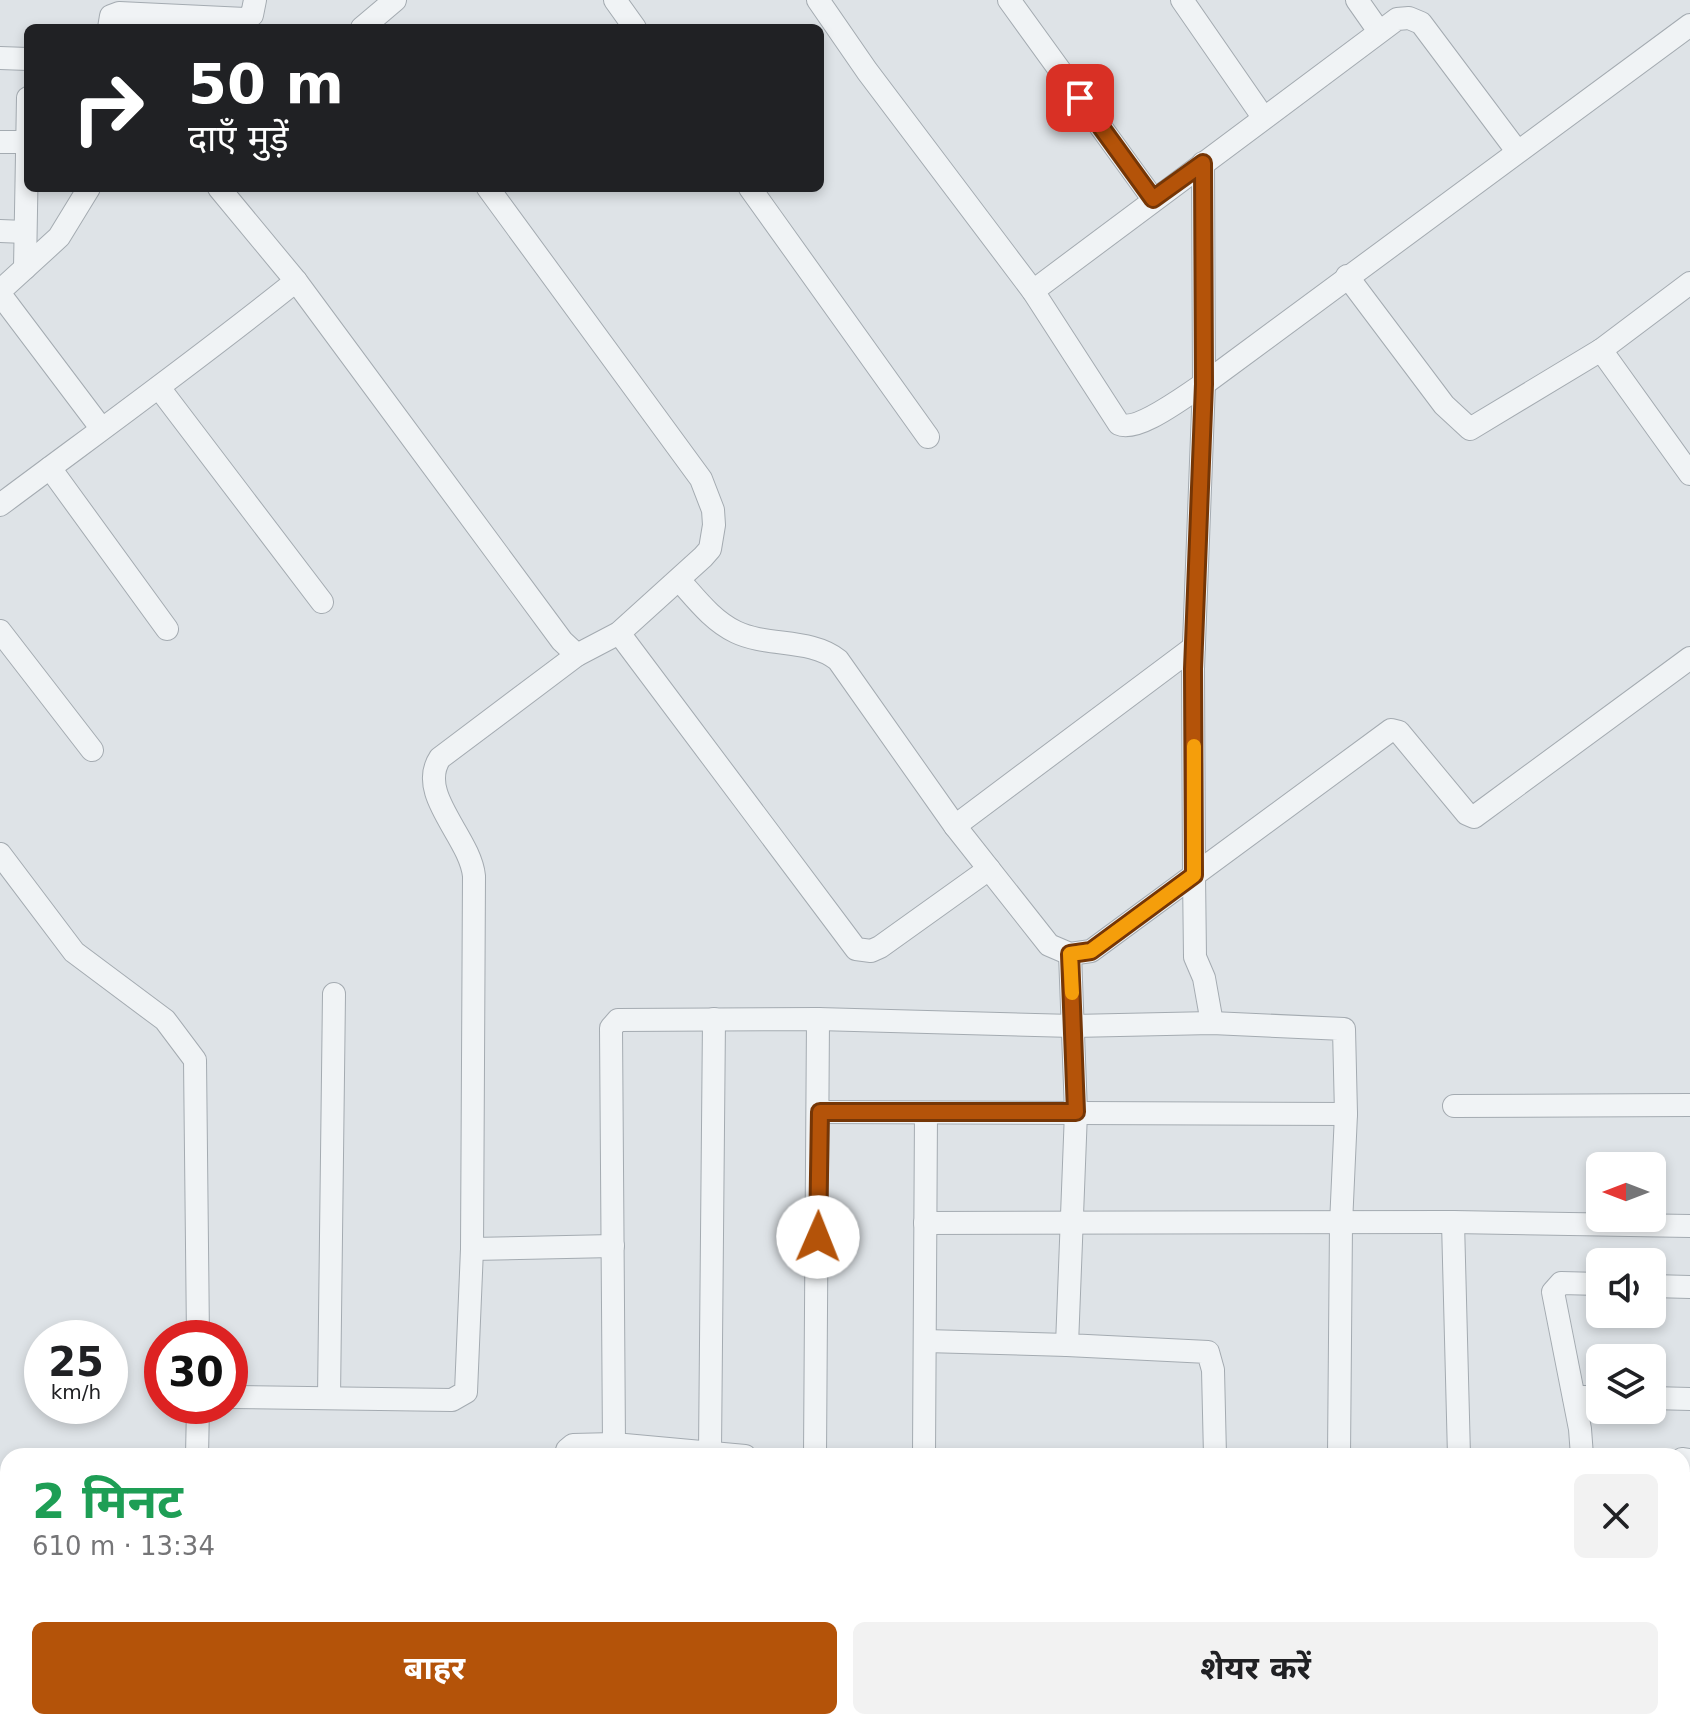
<!DOCTYPE html>
<html lang="hi">
<head>
<meta charset="utf-8">
<style>
  :root { --surface:#fff; --page:#f2f2f2; --text:#202124; --muted:#757577; --accent:#b45309 }
  body { margin:0; font-family:"DejaVu Sans","Noto Sans Devanagari",sans-serif; background:var(--page); color:var(--text); height:100vh; display:flex; flex-direction:column; font-size:30px; white-space:nowrap }
  * { box-sizing:border-box; margin:0 }
  p { font-size:26px; color:var(--muted) }
  .icon { flex:none; width:44px; height:44px; fill:none; stroke:currentColor; stroke-width:2; stroke-linecap:round; stroke-linejoin:round }
  .map { position:relative; flex:1; overflow:hidden }
  .sheet { position:absolute; left:0px; top:1448px; width:1690px; height:282px; display:flex; flex-direction:column; background:var(--surface); border-radius:24px 24px 0 0; box-shadow:0 4px 12px #0003 }
  .sheet>* { flex:none }
  .hud { position:absolute; left:24px; top:24px; width:800px; height:168px; border-radius:12px; box-shadow:0 4px 12px #0003; background:#202124; color:#fff; overflow:hidden }
  .needle { width:52px; rotate:270deg }
  .buttons { position:absolute; left:1586px; top:1152px; display:grid; gap:16px }
  .buttons a { display:grid; place-items:center; width:80px; height:80px; border-radius:12px; background:var(--surface); box-shadow:0 4px 12px #0003; font-size:40px }
  .speed { position:absolute; left:24px; top:1320px; display:flex; gap:16px; font-size:40px; font-weight:700; text-align:center }
  .speed>* { display:grid; place-content:center; width:104px; height:104px; border-radius:50%; background:var(--surface); box-shadow:0 4px 12px #0003; line-height:1 }
  .speed small { font-size:20px; font-weight:400 }
  .speed .limit { border:12px solid #d22; background:#fff; color:#111 }
  .pin { position:absolute; display:grid; place-items:center; width:68px; height:68px; color:#fff; margin:-34px; border-radius:16px; box-shadow:0 4px 12px #0006 }
  .me { position:absolute; width:88px; margin:-44px; rotate:1deg; stroke-linejoin:round; filter:drop-shadow(0 0 6px #0008) }
  .turn { display:flex; align-items:center; gap:28px; height:168px; padding:0 32px; font-size:36px }
  .turn .icon { width:104px; height:104px; stroke-width:2.5 }
  .turn b { display:block; font-size:56px; line-height:68px }
  .round { display:grid; place-items:center; flex:none; width:84px; height:84px; border-radius:12px; background:var(--page) }
  .summary { display:flex; align-items:center; justify-content:space-between; height:136px; padding:0 32px }
  h1 { font-size:48px; font-weight:700; line-height:60px; color:#1e9e55 }
  .cta { display:flex; gap:16px; margin-top:auto; padding:16px 32px }
  .cta a { flex:1; height:92px; border-radius:12px; background:var(--accent); color:#fff; font-size:32px; font-weight:700; line-height:92px; text-align:center }
  .cta a+a { background:var(--page); color:var(--text) }
  .map>svg:first-child { display:block }
  .lines { fill:none; stroke-linecap:round; stroke-linejoin:round }
  .minor-casing { stroke:#a4abb1; stroke-width:24 }
  .minor { stroke:#f0f3f5; stroke-width:22 }
  .route-casing { stroke:#753606; stroke-width:20 }
  .route { stroke:#b45309; stroke-width:14 }
  .slow { stroke:#f59e0b; stroke-width:14 }
</style>
</head>
<body>
<div class="map">
<svg width="1690" height="1729" viewBox="0 0 1690 1729">
  <rect width="100%" height="100%" fill="#dee3e7"/>
  <g class="lines">
    <defs>
      <g id="minor">
        <polyline points="615,0 635,28"/>
        <path d="M818 0 867 71 1033 291 1119 424C1138 433 1186 395 1204 384L1690 25"/>
        <polyline points="1009,0 1153,199"/>
        <polyline points="1182,0 1263,117"/>
        <polyline points="1357,0 1378,30"/>
        <polyline points="109,28 111,16 119,13 245,19 252,15 255,0"/>
        <polyline points="362,28 395,0"/>
        <polyline points="0,58 28,59"/>
        <polyline points="0,142 27,142"/>
        <polyline points="1203,163 1204,384 1193,669 1194,875 1195,957 1204,978 1212,1023"/>
        <polyline points="219,188 296,281 562,641 577,655"/>
        <polyline points="750,188 928,437"/>
        <polyline points="0,231 25,232"/>
        <polyline points="25,268 28,98"/>
        <polyline points="1347,276 1444,405 1470,429 1601,350 1690,283"/>
        <polyline points="0,291 59,237 89,188"/>
        <polyline points="1033,291 1397,19 1409,18 1421,23 1517,151"/>
        <polyline points="0,294 101,428"/>
        <polyline points="1601,350 1690,474"/>
        <polyline points="160,389 322,602"/>
        <polyline points="50,468 167,629"/>
        <path d="M0 505C99 431 199 359 296 281"/>
        <path d="M680 581C697 600 713 621 736 632 767 647 811 638 838 660L955 826 1049 945 1070 954 1091 951 1391 730 1399 732 1467 814 1474 817 1690 658"/>
        <polyline points="0,631 92,750"/>
        <polyline points="619,633 856,949 871,951 880,947 989,869"/>
        <polyline points="955,826 1194,647"/>
        <polyline points="0,854 74,952 165,1020 195,1060 198,1338"/>
        <polyline points="1070,954 1076,1112 1067,1345 1208,1352 1213,1370 1215,1456"/>
        <polyline points="1454,1106 1690,1105"/>
        <polyline points="820,1112 1346,1114"/>
        <polyline points="1453,1222 1459,1456"/>
        <polyline points="925,1223 1453,1222 1690,1226"/>
        <polyline points="472,1249 613,1246"/>
        <polyline points="1652,1286 1690,1287"/>
        <polyline points="925,1341 1067,1345"/>
        <path d="M230 1397 452 1400 466 1392 472 1249 474 876C470 837 416 794 440 758L577 655 619 633 703 557 710 549 714 525 713 510 701 479 488 188"/>
        <polyline points="1574,1397 1600,1397"/>
        <polyline points="329,1398 334,994"/>
        <polyline points="1652,1398 1690,1399"/>
        <polyline points="710,1451 714,1019"/>
        <polyline points="197,1456 198,1406"/>
        <polyline points="566,1456 567,1450 573,1445 614,1444"/>
        <polyline points="745,1456 614,1444 611,1028 618,1020 818,1019 1073,1026 1212,1023 1344,1029 1346,1114 1341,1224 1339,1456"/>
        <polyline points="815,1456 818,1019"/>
        <polyline points="924,1456 926,1113"/>
        <polyline points="1582,1456 1580,1429 1553,1292 1561,1283 1600,1284"/>
        <polyline points="1682,1459 1690,1460"/>
        <polyline points="1682,1556 1690,1556"/>
        <polyline points="1233,1722 1339,1724"/>
        <polyline points="74,1729 74,1722"/>
        <polyline points="645,1729 645,1722"/>
        <polyline points="1636,1729 1636,1722"/>
      </g>
    </defs>
    <!-- minor casing -->
    <use href="#minor" class="minor-casing"/>
    <!-- minor -->
    <use href="#minor" class="minor"/>
  </g>
  <g class="lines">
    <defs>
      <polyline id="route" points="818,1237 820,1112 1076,1112 1070,954 1091,951 1194,875 1193,669 1204,384 1203,163 1153,199 1080,98"/>
    </defs>
    <!-- route casing -->
    <use href="#route" class="route-casing"/>
    <!-- route -->
    <use href="#route" class="route"/>
    <!-- slow -->
    <polyline class="slow" points="1072,993 1070,954 1091,951 1194,875 1194,746"/>
  </g>
</svg>
<div class="buttons">
<a><svg class="needle" viewBox="-14 -14 28 28"><path d="M0-13l5 13h-10z" fill="#e53935"/><path d="M0 13l5-13h-10z" fill="#757577"/></svg></a>
<a><svg class="icon" aria-label="sound" viewBox="0 0 24 24"><path d="M4 9h4l5-4v14l-5-4H4zM17 9q2 3 0 6"/></svg></a>
<a><svg class="icon" aria-label="layers" viewBox="0 0 24 24"><path d="M12 4l9 5-9 5-9-5zM3 14l9 5 9-5"/></svg></a>
</div>
<div class="speed"><div>25<small>km/h</small></div><div class="limit">30</div></div>
<div class="pin" style="left:1080px;top:98px;background:#d93025"><svg class="icon" aria-label="arrive" viewBox="0 0 24 24"><path d="M6 21V4h12l-3 4 3 4H6"/></svg></div>
<svg class="me" style="left:818px;top:1237px" viewBox="-20 -20 40 40"><circle r="19" fill="#fff"/><path d="M0-13L10 11 0 6-10 11z" fill="#b45309"/></svg>
<div class="hud">
<div class="turn"><svg class="icon" aria-label="right" viewBox="0 0 24 24"><path d="M7 20v-9h11M14 6l5 5-5 5"/></svg><div><b>50 m</b>दाएँ मुड़ें</div></div>
</div>
<section class="sheet">
<div class="summary"><div><h1>2 मिनट</h1><p>610 m · 13:34</p></div><a class="round"><svg class="icon" aria-label="close" viewBox="0 0 24 24"><path d="M6 6l12 12M18 6L6 18"/></svg></a></div>
<div class="cta"><a>बाहर</a><a>शेयर करें</a></div>
</section>
</div>
</body>
</html>
